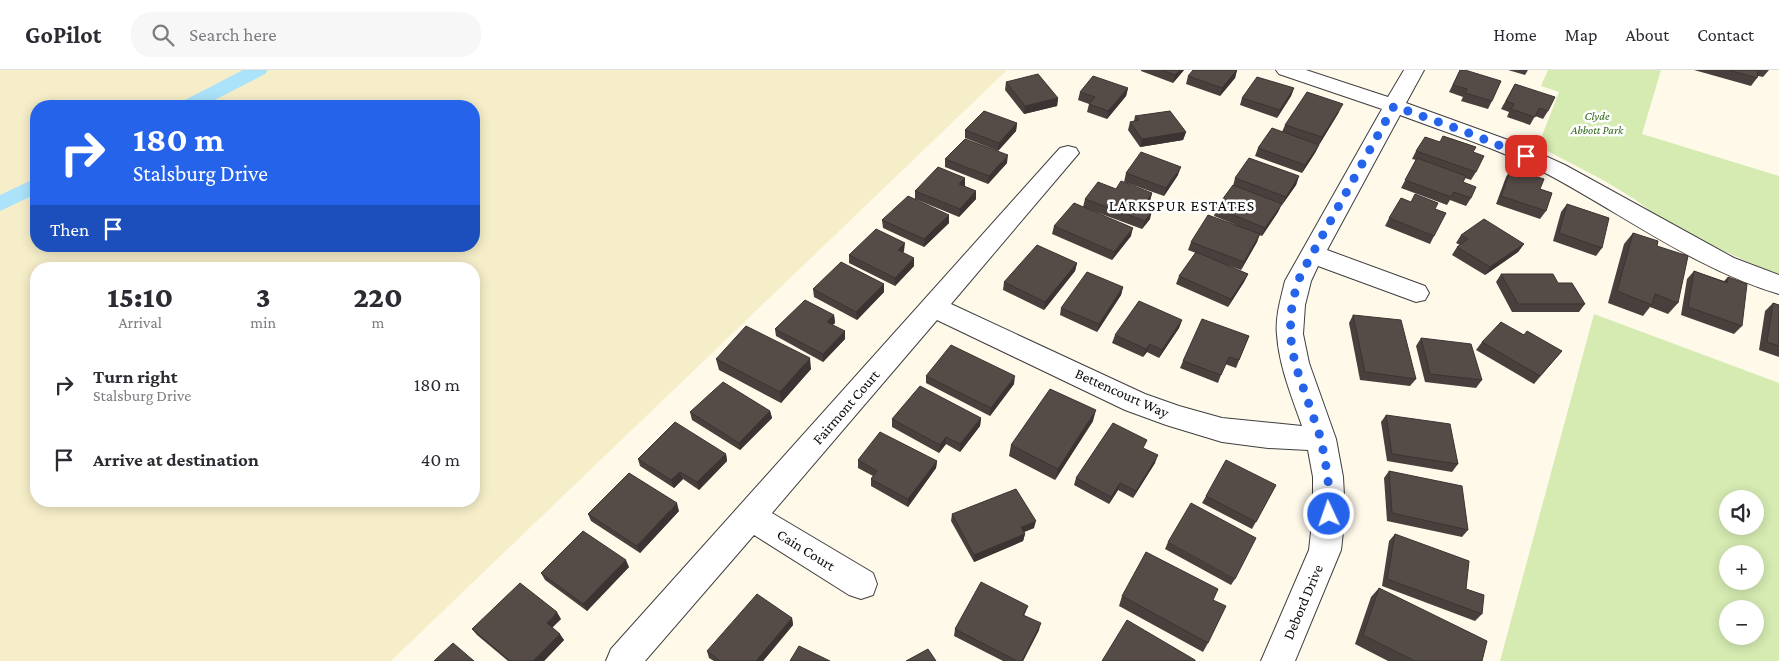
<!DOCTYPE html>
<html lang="en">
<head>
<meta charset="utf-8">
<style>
  :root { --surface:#fff; --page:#f7f7f7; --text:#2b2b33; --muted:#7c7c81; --line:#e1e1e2 }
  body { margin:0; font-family:"Crimson Pro",serif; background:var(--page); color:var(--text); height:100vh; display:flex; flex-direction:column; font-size:19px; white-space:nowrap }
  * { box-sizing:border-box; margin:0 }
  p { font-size:16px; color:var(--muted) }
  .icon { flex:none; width:28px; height:28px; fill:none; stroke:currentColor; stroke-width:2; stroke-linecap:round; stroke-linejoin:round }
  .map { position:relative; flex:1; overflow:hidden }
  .side { position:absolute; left:30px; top:192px; width:450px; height:245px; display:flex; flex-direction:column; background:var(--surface); border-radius:20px; box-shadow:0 2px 12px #0003 }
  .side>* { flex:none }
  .banner { position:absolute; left:30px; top:30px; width:450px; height:152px; border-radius:20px; box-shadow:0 2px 12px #0003; background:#2563eb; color:#fff; overflow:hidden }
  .fabs { position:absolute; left:1719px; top:420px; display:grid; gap:10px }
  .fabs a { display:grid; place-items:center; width:45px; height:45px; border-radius:50%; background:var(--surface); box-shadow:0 2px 12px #0003; font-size:25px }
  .pin { position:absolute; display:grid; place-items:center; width:42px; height:42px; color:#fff; margin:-21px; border-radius:10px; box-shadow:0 2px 8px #0006 }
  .me { position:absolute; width:55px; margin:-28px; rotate:357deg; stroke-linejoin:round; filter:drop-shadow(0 0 4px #0008) }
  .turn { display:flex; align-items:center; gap:18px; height:105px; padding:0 20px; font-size:22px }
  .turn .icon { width:65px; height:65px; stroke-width:2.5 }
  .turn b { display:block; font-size:35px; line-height:42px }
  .then { display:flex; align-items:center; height:48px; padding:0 20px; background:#0003; gap:10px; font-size:19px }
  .eta { display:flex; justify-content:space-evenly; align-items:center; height:85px; text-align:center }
  .eta b { font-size:30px; font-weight:800; line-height:35px }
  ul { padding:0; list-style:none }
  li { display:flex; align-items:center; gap:15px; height:75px; padding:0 20px }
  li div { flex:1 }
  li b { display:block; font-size:19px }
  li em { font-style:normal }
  header { display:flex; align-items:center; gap:30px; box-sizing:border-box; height:70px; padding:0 25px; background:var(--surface); border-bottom:1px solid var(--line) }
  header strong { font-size:24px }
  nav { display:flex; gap:28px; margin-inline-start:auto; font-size:18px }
  .search { width:350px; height:45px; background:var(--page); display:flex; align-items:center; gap:12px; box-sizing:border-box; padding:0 18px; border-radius:20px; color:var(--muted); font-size:19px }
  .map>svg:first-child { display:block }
  .farmland { fill:#f6eec9; fill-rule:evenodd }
  .green { fill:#d5ebb2; fill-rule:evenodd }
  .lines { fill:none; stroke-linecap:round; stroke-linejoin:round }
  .canal { fill:#abe3fa; fill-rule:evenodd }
  .street-casing { stroke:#3e3e3e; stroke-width:2 }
  .street { fill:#fff; fill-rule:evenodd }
  .wall { fill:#49403d }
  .shaded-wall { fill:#3c3432 }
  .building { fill:#554b47; stroke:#3c3432 }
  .route { stroke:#2563eb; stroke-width:9; stroke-dasharray:0 16.2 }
  .labels { text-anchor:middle; stroke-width:5; stroke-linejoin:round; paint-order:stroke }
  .far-park-label { font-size:12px; font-style:italic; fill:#306619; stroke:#fff }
  .street-label { font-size:15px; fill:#0b0b0b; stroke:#fff }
  .neighbourhood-label { font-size:16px; letter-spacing:1px; fill:#0b0b0b; stroke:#fff }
</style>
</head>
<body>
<header>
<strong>GoPilot</strong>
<div class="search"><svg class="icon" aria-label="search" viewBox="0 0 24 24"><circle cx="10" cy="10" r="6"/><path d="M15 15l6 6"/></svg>Search here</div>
<nav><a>Home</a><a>Map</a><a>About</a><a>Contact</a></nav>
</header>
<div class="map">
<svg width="1779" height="591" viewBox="0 0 1779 591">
  <rect width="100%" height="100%" fill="#fff9ea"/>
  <!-- farmland -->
  <path class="farmland" d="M0 0H1007L391 591H0ZM36 36H474V176H36ZM36 199H474V431H36Z"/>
  <!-- green -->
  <g class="green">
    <polygon points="1548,0 1661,0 1642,64 1779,106 1779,206 1698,169 1654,144 1636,130 1603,110 1538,76 1559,22 1541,16"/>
    <path d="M1594 244 1779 313V591H1500ZM1728 429H1755V456H1728ZM1728 484H1755V511H1728ZM1728 539H1755V566H1728Z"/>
  </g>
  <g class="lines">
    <!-- canal -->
    <g class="canal">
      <polygon points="243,0 268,0 265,4 203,36 178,36 181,32"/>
      <polygon points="36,108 36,124 0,141 0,125"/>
    </g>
    <defs>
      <path id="street" d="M1276 0H1306L1388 27 1404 0H1424L1406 33 1519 74 1565 95 1734 188 1779 205V224C1698 200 1625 146 1551 106 1503 80 1450 64 1400 45L1327 180 1425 216 1429 223 1425 230 1416 232 1318 196 1311 211 1305 235 1303 264 1309 293 1336 369 1343 407 1345 444 1341 480 1295 591H1261L1309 480 1313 444V407L1308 380 1268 378 1222 372 1166 355 1125 340 937 250 772 443 873 503 877 514 873 525 861 529 849 525 754 465 645 591H606L611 579 1060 78 1068 76 1076 78 1079 83 951 234 1145 324 1179 336 1222 348 1302 356C1292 327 1279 296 1277 265 1275 247 1281 228 1285 211L1382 39 1279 4Z"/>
    </defs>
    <!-- street casing -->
    <use href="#street" class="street-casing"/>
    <!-- street -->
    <use href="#street" class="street"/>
  </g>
  <!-- wall -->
  <g class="wall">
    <polygon points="1141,0 1184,0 1173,13 1141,1"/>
    <polygon points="1237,0 1235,8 1220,26 1186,14 1188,6"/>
    <polygon points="1460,0 1492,31 1488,39 1461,31 1463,27 1449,22"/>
    <polygon points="1508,0 1528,0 1525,5"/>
    <polygon points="1694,0 1769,0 1763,7 1758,6 1757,8 1751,16"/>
    <polygon points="1006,12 1058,28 1057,36 1024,44 1005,20"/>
    <polygon points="1515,14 1548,41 1543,49 1535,46 1530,55 1507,47 1509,42 1501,39"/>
    <polygon points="1128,18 1126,26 1107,49 1087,42 1089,34 1078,30 1080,22"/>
    <polygon points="1294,18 1291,26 1277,48 1240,35 1242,28"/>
    <polygon points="1339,42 1319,75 1315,83 1302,103 1255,86 1258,78 1282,62 1285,55"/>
    <polygon points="1135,46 1186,62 1183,70 1140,77 1128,60 1130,52 1134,51"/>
    <polygon points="1017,53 1016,61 998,81 965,68 965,60"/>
    <polygon points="1440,72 1473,82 1476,102 1471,110 1465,108 1463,112 1471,128 1466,136 1450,130 1447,135 1401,118 1416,90 1412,89 1416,81"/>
    <polygon points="945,89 1007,93 988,114 945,97"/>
    <polygon points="1511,99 1540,119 1546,141 1540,149 1496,134 1506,107"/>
    <polygon points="1126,103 1178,105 1164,126 1124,112"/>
    <polygon points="1299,106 1296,115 1282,135 1281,135 1278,142 1262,166 1259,165 1257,172 1241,200 1224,194 1248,204 1244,212 1228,237 1176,214 1179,206 1196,183 1188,180 1191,172 1236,155 1214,146 1216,138 1233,116 1235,108"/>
    <polygon points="965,108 964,116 976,121 976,129 959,147 915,129 915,121"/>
    <polygon points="1116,119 1152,123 1150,131 1145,138 1150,149 1142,159 1085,138 1131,166 1112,190 1052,164 1054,156 1083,137 1085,129"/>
    <polygon points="1411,132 1435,139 1434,166 1430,174 1385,156 1389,148"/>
    <polygon points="1567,134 1602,178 1596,186 1553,171 1561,142"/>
    <polygon points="949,145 949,153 924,177 883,158 882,150"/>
    <polygon points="1633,163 1678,233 1668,244 1650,237 1643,246 1608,233 1624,174"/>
    <polygon points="1461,165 1524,174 1518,182 1485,205 1452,185 1457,177 1460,175 1456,173"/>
    <polygon points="904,181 903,182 914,196 895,216 849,193 849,185"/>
    <polygon points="1077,193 1075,201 1044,240 1003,220 1004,212"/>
    <polygon points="1694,201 1724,211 1728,207 1742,256 1734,264 1681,245 1687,209"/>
    <polygon points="1501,204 1558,213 1585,234 1579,242 1512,242 1496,212"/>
    <polygon points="1123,217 1121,225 1097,262 1060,245 1061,238"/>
    <polygon points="813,219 884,222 857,250 814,227"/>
    <polygon points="1773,233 1779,235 1779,287 1759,280 1765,241"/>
    <polygon points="834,245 835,253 832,255 845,269 823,292 776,266 775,259"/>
    <polygon points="1353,245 1416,309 1410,316 1360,310 1349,253"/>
    <polygon points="1182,250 1179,258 1159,288 1147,282 1143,287 1112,273 1115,265"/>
    <polygon points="1524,265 1562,281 1534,314 1476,280 1482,272"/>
    <polygon points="1249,266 1236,298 1225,294 1218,313 1180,298 1183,291"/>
    <polygon points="1421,268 1482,310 1476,318 1425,312 1416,276"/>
    <polygon points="716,289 811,299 781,333 719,300"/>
    <polygon points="926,306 1014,314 990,346 926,313"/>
    <polygon points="770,341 772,348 740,380 692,350 690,342"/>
    <polygon points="1386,345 1458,394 1452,402 1387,391 1381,352"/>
    <polygon points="981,348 980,356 960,382 946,374 939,383 892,357 892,349"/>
    <polygon points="1093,351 1055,410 1009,386 1011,375"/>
    <polygon points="1144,379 1155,393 1133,428 1118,420 1109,434 1074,415 1076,408"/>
    <polygon points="726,384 727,391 699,420 683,409 674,418 640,396 638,389"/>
    <polygon points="858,390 937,391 936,398 908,437 871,416 871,409 873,406 858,398"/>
    <polygon points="1389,401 1468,460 1462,467 1387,451 1384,408"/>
    <polygon points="1276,415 1252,459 1202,433 1206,426"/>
    <polygon points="679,441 640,483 591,451 588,444"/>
    <polygon points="952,444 1034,458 1024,462 1025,464 1023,471 974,492 951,451"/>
    <polygon points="1395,464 1466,519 1482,544 1475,551 1382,516 1389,471"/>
    <polygon points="1168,472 1235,509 1231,515 1165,479"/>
    <polygon points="629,497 587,541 545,510 541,503"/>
    <polygon points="1379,518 1482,591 1388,591 1355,574 1371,527"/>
    <polygon points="1122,526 1213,530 1208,573 1203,582 1119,536"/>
    <polygon points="1028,536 1024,546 1039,560 1023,591 1003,591 954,566 955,559"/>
    <polygon points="792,548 793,555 763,591 714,591 709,588 707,581"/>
    <polygon points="561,549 552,557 564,570 544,591 508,591 477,565 472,559"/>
  </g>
  <!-- shaded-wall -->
  <g class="shaded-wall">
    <polygon points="1180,0 1184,0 1173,13 1175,5"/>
    <polygon points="1237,0 1235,8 1220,26 1222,18"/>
    <polygon points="1128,18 1126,26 1107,49 1108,41"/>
    <polygon points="1294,18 1291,26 1277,48 1280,40"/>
    <polygon points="1058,28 1057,36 1024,44 1025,36"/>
    <polygon points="1343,34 1339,42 1319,75 1315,83 1302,103 1305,95 1319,75 1322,67"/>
    <polygon points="1017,53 1016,61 998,81 999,73"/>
    <polygon points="1186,62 1183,70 1140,77 1142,69"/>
    <polygon points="1008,85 1007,93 988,114 989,106"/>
    <polygon points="1181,97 1178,105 1164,126 1166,118"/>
    <polygon points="1299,106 1296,115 1282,135 1286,127"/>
    <polygon points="965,108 965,116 959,122 959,114"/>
    <polygon points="976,121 976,129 959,147 960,139"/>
    <polygon points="1152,123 1150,131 1140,145 1142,137"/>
    <polygon points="1282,134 1278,142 1262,166 1265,158"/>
    <polygon points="1152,141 1150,149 1142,159 1145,151"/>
    <polygon points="949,145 949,153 924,177 924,169"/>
    <polygon points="1133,158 1131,166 1112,190 1114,182"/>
    <polygon points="1260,164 1257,172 1241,200 1244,192"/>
    <polygon points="905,173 904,181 898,188 898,180"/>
    <polygon points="1524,174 1518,182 1485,205 1490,197"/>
    <polygon points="914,188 914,196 895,216 895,208"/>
    <polygon points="1077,193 1075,201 1044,240 1045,232"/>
    <polygon points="1248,204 1244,212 1228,237 1231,229"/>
    <polygon points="884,214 884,222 857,250 856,242"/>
    <polygon points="1123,217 1121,225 1097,262 1099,254"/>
    <polygon points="834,245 835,253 827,260 827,252"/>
    <polygon points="1182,250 1179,258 1159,288 1162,280"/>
    <polygon points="845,261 845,269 823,292 823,284"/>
    <polygon points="1150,274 1147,282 1143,287 1146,279"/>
    <polygon points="810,288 811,299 781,333 780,322"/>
    <polygon points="1015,306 1014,314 990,346 991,338"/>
    <polygon points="1096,340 1093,351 1055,410 1058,399"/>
    <polygon points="770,341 772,348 740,380 739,373"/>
    <polygon points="981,348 980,356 960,382 960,374"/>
    <polygon points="946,367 946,374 939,383 940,375"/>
    <polygon points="726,384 727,391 699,420 697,412"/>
    <polygon points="1158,385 1155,393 1133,428 1136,421"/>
    <polygon points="937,391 936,398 908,437 908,429"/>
    <polygon points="680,402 683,409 674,418 671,410"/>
    <polygon points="1120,413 1118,420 1109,434 1111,427"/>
    <polygon points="677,433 679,441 640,483 637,476"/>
    <polygon points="1036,451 1034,458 1019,464 1021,457"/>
    <polygon points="1025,464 1023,471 974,492 974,485"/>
    <polygon points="626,490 629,497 587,541 583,534"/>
    <polygon points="557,542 561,549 551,559 547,553"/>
    <polygon points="792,548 793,555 763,591 756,591"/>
    <polygon points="1041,553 1039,560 1023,591 1022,591"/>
    <polygon points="560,564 564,570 544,591 533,591"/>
  </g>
  <!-- building -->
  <g class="building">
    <polygon points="1162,0 1180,0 1175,5"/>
    <polygon points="1193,0 1237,0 1222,18 1188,6"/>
    <polygon points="1460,0 1465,0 1501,11 1492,31 1465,23 1467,19 1453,15"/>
    <polygon points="1729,0 1758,0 1757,8"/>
    <polygon points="1038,4 1058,28 1025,36 1006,12"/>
    <polygon points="1093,6 1128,18 1108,41 1089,34 1095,27 1080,22"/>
    <polygon points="1257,7 1294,18 1280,40 1242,28"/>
    <polygon points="1515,14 1555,27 1548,41 1539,38 1535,47 1511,39 1514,34 1506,31"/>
    <polygon points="1307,22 1343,34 1322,67 1285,55"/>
    <polygon points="984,41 1017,53 999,73 965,60"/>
    <polygon points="1170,41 1186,62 1142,69 1130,52 1139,50 1135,46"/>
    <polygon points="1272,58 1319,75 1305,95 1258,78"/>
    <polygon points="1443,66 1476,77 1473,82 1484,86 1476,102 1416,81 1425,67 1440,72"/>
    <polygon points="965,69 1008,85 989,106 945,89"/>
    <polygon points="1141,82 1181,97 1166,118 1126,103"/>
    <polygon points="1249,88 1299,106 1286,127 1235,108"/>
    <polygon points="1417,88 1466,106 1463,112 1476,117 1471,128 1454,122 1451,127 1405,110"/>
    <polygon points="938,97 965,108 959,114 976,121 960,139 915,121"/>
    <polygon points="1511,99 1544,109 1540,119 1552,123 1546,141 1501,126"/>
    <polygon points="1121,111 1152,123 1142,137 1152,141 1145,151 1085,129 1098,112 1116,119"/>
    <polygon points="1233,115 1282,134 1265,158 1216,138"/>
    <polygon points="1415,124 1438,133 1435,139 1446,143 1434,166 1389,148 1401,128 1411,132"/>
    <polygon points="908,126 949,145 924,169 882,150"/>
    <polygon points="1074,133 1133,158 1114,182 1054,156"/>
    <polygon points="1567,134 1609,148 1602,178 1559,163"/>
    <polygon points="1208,145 1260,164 1244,192 1191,172"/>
    <polygon points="1484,149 1524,174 1490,197 1457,177 1468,169 1461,165"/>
    <polygon points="876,159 905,173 898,180 914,188 895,208 849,185"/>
    <polygon points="1633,163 1658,171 1657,176 1688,186 1678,233 1655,224 1652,235 1617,221"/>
    <polygon points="1037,175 1077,193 1045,232 1004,212"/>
    <polygon points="1196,182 1248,204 1231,229 1179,206"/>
    <polygon points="841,192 884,214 856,242 813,219"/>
    <polygon points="1694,201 1727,213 1728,207 1747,214 1742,256 1688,237"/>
    <polygon points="1087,202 1123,217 1099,254 1061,238"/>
    <polygon points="1501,204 1553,204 1558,213 1572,213 1585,234 1518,234"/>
    <polygon points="805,230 834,245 827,252 845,261 823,284 775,259"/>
    <polygon points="1139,231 1182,250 1162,280 1150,274 1146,279 1115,265"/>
    <polygon points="1773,233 1779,235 1779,276 1767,272"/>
    <polygon points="1353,245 1401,250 1416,309 1365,302"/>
    <polygon points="1202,249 1249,266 1239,290 1229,287 1221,305 1183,291"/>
    <polygon points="1501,252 1524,265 1527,261 1562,281 1540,306 1482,272"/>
    <polygon points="746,256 810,288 780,322 716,289"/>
    <polygon points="1421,268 1471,274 1482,310 1430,304"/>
    <polygon points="951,275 1015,306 991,338 926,306"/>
    <polygon points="723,312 770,341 739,373 690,342"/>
    <polygon points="920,316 981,348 960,374 946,367 940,375 892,349"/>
    <polygon points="1050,319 1096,340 1058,399 1011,375"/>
    <polygon points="1386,345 1450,354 1458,394 1392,384"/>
    <polygon points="675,352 726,384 697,412 680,402 671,410 638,389"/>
    <polygon points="1113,353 1147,370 1143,378 1158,385 1136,421 1120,413 1111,427 1076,408"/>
    <polygon points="880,362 937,391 908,429 871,409 877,401 858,390"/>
    <polygon points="1226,390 1276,415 1256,452 1206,426"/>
    <polygon points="1389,401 1462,416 1468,460 1392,443"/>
    <polygon points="629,403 677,433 637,476 588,444"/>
    <polygon points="1016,419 1036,451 1021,457 1025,464 974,485 952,444"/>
    <polygon points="1191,433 1256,468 1235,509 1168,472"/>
    <polygon points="583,461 626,490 583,534 541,503"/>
    <polygon points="1395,464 1469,491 1466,519 1484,525 1482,544 1387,509"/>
    <polygon points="1146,482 1218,519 1213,530 1226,536 1208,573 1122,526"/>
    <polygon points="981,512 1028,536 1023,545 1041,553 1022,591 1017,591 955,559"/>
    <polygon points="520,513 557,542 547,553 560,564 533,591 510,591 472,559"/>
    <polygon points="1379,518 1487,571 1482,591 1415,591 1363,565"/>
    <polygon points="757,524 792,548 756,591 720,591 707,581"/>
    <polygon points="1127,550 1195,590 1195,591 1102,591"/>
    <polygon points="453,573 474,591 434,591"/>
    <polygon points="799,576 830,591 790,591"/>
    <polygon points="928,579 936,591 906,591"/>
  </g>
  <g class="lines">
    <!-- route -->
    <polyline class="route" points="1329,444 1328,407 1321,369 1295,294 1290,264 1292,234 1298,211 1305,197 1394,36 1461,60 1526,86"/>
  </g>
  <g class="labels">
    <!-- far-park labels -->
    <g class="far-park-label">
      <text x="1597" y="50">Clyde<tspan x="1597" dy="14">Abbott Park</tspan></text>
    </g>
    <!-- street labels -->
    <g class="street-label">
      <text transform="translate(1122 323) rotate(24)" y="5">Bettencourt Way</text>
      <text transform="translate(846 337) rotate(-49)" y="5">Fairmont Court</text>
      <text transform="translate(806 480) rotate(32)" y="5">Cain Court</text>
      <text transform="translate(1303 532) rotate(-67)" y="5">Debord Drive</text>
    </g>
    <!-- neighbourhood labels -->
    <g class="neighbourhood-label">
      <text x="1182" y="141">LARKSPUR ESTATES</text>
    </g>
  </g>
</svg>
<div class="fabs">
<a><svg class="icon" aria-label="sound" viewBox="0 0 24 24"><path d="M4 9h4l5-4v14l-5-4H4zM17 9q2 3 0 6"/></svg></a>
<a>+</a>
<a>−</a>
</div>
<div class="pin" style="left:1526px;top:86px;background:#d93025"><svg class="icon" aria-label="arrive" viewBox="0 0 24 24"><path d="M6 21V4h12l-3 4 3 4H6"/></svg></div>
<svg class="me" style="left:1329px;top:444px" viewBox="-20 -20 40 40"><circle r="17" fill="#2563eb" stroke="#fff" stroke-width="3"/><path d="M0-11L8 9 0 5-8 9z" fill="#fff"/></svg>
<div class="banner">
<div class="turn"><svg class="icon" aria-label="right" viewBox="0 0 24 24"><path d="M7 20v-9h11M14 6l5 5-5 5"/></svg><div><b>180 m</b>Stalsburg Drive</div></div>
<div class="then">Then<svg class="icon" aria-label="arrive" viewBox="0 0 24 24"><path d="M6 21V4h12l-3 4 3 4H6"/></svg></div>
</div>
<section class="side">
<div class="eta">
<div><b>15:10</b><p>Arrival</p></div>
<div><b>3</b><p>min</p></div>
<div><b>220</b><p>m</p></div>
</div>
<ul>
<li><svg class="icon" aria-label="right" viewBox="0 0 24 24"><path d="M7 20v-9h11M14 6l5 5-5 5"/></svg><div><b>Turn right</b><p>Stalsburg Drive</p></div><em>180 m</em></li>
<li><svg class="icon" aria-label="arrive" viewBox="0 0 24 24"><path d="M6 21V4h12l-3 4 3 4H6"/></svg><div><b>Arrive at destination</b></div><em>40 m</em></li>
</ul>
</section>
</div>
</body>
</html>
